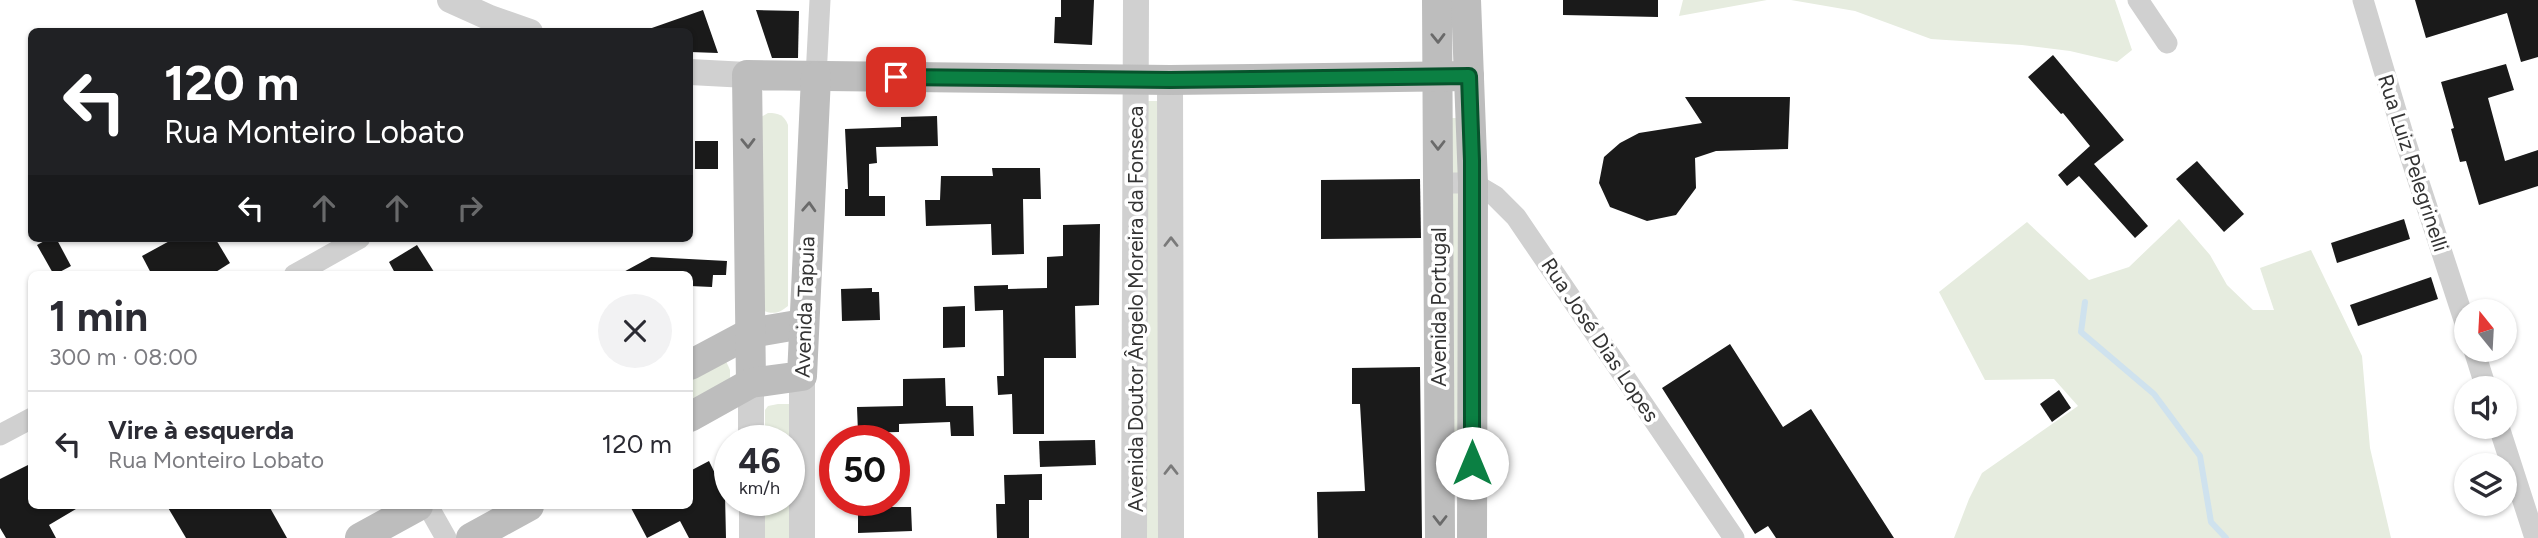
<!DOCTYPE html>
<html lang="pt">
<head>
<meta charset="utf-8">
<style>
  :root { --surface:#fff; --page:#f2f2f3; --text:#2b2b33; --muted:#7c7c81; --line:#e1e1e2 }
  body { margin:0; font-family:Figtree,sans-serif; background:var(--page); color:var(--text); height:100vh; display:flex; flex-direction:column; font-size:26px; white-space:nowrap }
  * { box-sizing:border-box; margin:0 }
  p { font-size:23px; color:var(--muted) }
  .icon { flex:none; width:38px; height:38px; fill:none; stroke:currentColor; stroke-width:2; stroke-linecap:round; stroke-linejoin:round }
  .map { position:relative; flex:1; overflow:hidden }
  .drawer { position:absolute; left:28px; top:271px; width:665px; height:238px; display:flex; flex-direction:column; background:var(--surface); border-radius:10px; box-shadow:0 2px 5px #0004 }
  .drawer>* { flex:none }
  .guide { position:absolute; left:28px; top:28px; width:665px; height:214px; border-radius:10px; box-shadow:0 2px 5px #0004; background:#202124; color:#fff; overflow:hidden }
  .needle { width:46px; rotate:342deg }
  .fabs { position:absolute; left:2454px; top:299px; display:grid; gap:14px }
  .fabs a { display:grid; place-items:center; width:63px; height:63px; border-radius:50%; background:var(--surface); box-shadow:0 2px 5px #0004; font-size:35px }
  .speed { position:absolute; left:714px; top:425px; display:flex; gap:14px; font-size:35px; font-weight:700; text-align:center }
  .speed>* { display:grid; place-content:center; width:91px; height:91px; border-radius:50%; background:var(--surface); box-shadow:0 2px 5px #0004; line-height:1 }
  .speed small { font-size:18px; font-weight:400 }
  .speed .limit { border:10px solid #d22; background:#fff; color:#111 }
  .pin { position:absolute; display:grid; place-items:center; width:60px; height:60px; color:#fff; margin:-30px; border-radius:14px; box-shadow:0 4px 10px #0006 }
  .me { position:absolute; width:77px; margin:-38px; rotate:0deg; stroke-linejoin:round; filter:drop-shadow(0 0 5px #0008) }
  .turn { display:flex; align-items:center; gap:24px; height:147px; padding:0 21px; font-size:32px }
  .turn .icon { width:91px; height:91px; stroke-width:2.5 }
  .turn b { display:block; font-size:49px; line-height:60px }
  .lanes { display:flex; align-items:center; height:66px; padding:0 21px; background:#0003; justify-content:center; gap:35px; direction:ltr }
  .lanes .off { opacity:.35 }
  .round { display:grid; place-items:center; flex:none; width:74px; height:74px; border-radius:37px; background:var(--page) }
  .head { display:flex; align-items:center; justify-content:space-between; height:119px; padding:0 21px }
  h1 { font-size:42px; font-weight:700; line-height:52px }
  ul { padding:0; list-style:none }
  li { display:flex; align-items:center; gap:21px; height:105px; padding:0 21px; border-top:2px solid var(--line) }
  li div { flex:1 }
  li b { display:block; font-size:26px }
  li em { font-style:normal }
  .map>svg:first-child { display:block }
  .green { fill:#e6ecdf }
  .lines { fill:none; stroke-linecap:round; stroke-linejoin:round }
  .stream { stroke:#cfe2ee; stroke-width:6 }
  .building { fill:#1a1a1a }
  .minor { stroke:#d0d0d0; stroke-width:21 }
  .tertiary { stroke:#d0d0d0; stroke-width:26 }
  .secondary { stroke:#bdbdbd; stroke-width:30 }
  .oneway { stroke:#6a6a6a }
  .oneway2 { stroke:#7a7a7a }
  .route-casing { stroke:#07532c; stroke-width:18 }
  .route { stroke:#0b8043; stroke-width:12 }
  .labels { text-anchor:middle; stroke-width:7; stroke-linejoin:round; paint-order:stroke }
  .street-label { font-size:21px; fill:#333; stroke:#fff }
</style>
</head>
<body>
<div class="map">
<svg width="2538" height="538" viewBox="0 0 2538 538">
  <rect width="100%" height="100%" fill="#fff"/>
  <!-- green -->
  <g class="green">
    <polygon points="1683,0 1767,0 1679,16"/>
    <polygon points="1791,0 2115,0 2132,50 2117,62 2070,51 2022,45 1931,39 1855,11"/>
    <polygon points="1143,101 1162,101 1165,538 1143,538"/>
    <path d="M768 113C779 113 784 115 788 125V306C778 314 772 315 760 309L761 117Z"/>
    <polygon points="1450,118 1461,118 1461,451 1450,452"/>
    <polygon points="2179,219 2210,255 2227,285 2253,310 2274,310 2260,268 2311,250 2362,356 2370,448 2391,538 1954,538 1969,499 1982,473 2078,406 2054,379 1985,380 1939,292 2027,222 2089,280 2129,267"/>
    <polygon points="726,361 730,370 730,379 690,403 690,369"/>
    <polygon points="778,404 790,404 798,538 765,538 765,501 789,500 789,441 765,441 765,410 768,406"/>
  </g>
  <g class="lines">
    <!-- stream -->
    <polyline class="stream" points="2085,302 2081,332 2154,394 2200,456 2211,522 2226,538"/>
  </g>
  <!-- building -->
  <g class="building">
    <polygon points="1061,0 1094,0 1092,45 1054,43 1055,17 1061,17"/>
    <polygon points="1563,0 1658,0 1658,17 1563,15"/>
    <polygon points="2415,0 2538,0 2538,57 2521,62 2507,13 2426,38"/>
    <polygon points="703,10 718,53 690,52 690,32 650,32 649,29"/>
    <polygon points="756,10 799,11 798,58 772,58"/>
    <polygon points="2053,55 2124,140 2094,164 2148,226 2135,238 2079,176 2067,186 2058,175 2090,146 2063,113 2061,114 2028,77"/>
    <polygon points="2506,64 2514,90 2488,98 2505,161 2538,150 2538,186 2479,205 2466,161 2460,162 2451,129 2454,128 2441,82"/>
    <polygon points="1685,97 1790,97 1788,149 1716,151 1695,158 1696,188 1676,215 1647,221 1610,207 1599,183 1604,157 1620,143 1639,133 1702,123"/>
    <polygon points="937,116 938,146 876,147 877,163 869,164 869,196 885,196 885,216 845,216 845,189 848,189 845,129 901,127 901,117"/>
    <rect x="695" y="141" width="23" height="28"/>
    <polygon points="2197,161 2244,214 2224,232 2176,179"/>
    <polygon points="992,168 1040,168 1041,199 1023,199 1024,254 992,255 991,224 926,226 925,200 940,200 941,176 993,176"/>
    <polygon points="1420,179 1421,238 1321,239 1321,180"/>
    <polygon points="2404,219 2410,239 2337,263 2331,243"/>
    <polygon points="1100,224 1099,305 1075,306 1076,358 1044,358 1044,434 1013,434 1012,394 998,395 997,376 1004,376 1003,310 975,311 974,286 1008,285 1008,289 1047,288 1047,257 1063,256 1063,225"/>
    <polygon points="50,238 56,238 71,266 54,275 37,245"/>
    <polygon points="175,238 215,238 230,263 211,275 152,275 142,256"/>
    <polygon points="417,245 436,275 396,275 389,262"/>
    <polygon points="651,257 727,261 726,275 713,275 712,287 690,286 690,275 618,275"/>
    <polygon points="2431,277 2438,299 2358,326 2350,305"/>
    <polygon points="872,288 872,292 879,292 880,320 842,321 841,289"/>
    <polygon points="965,306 965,347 943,348 943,307"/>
    <polygon points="1730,344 1783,427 1811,409 1894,538 1776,538 1768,526 1755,534 1662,388"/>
    <polygon points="1420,367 1422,538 1318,538 1317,492 1365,491 1360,404 1352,404 1352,368"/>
    <polygon points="945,378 946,406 973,406 974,436 951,436 950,422 899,424 899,432 858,433 857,407 903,406 903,379"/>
    <polygon points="2059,390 2071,408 2052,422 2040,404"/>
    <polygon points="1095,440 1096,465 1040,467 1039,441"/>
    <polygon points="709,461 725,494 726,538 689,538 680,521 647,538 630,506 690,506 690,471"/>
    <polygon points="32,463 32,506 81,506 49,525 56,538 6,538 0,528 0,479"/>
    <polygon points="1042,474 1042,500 1029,500 1029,538 997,538 996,504 1005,504 1004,475"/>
    <polygon points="858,500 886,500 886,507 911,507 912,531 858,533"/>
    <polygon points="167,506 269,506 287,538 186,538"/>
  </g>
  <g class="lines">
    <!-- minor -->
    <g class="minor">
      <polyline points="2138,0 2167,43"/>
      <polyline points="2363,0 2402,131 2466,326"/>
      <polyline points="816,77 820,0"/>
      <polyline points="1438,183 1473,183 1495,196 1516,217 1734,538"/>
      <polyline points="294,275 360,238"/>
      <polyline points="2474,350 2486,388"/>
      <polyline points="2499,427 2535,538"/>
      <polyline points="0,435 32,418"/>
      <polyline points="428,506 446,538"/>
    </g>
    <!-- tertiary -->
    <g class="tertiary">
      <polyline points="450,0 490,18 530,32"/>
      <polyline points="690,72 747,75"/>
      <polyline points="1170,80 1171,538"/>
      <polyline points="802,376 802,538"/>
      <polyline points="751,383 751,441"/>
      <polyline points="752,500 752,538"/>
      <polyline points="1134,538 1136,0"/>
    </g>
    <!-- secondary -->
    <g class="secondary">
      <polyline points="1437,0 1440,538"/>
      <polyline points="1466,0 1473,183 1472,538"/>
      <polyline points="690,365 750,333 803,324"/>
      <polyline points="751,383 747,75 1170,80 1469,76"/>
      <polyline points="690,417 751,383 802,376 816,77"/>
      <polyline points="360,538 418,506"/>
      <polyline points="471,538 529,506"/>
    </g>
  </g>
  <!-- one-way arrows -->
  <defs><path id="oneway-chevron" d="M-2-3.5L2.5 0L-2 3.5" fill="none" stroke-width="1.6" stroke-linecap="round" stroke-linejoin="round" transform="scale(1.75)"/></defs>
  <g class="oneway">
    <use href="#oneway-chevron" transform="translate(1438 38) rotate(89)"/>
    <use href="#oneway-chevron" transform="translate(748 143) rotate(89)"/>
    <use href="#oneway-chevron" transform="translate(1438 145) rotate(90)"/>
    <use href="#oneway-chevron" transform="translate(809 207) rotate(-87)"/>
    <use href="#oneway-chevron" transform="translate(1440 520) rotate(90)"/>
  </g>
  <g class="oneway2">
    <use href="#oneway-chevron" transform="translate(1171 242) rotate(-90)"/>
    <use href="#oneway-chevron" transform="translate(1171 470) rotate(-90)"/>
  </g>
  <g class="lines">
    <defs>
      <polyline id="route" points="896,77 1170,80 1469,76 1472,161 1472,463"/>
    </defs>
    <!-- route casing -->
    <use href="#route" class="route-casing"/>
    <!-- route -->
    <use href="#route" class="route"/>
  </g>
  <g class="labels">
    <!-- street labels -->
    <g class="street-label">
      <text transform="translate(2413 163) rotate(72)" y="7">Rua Luiz Pelegrinelli</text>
      <text transform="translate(805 307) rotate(-88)" y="7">Avenida Tapuia</text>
      <text transform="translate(1439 307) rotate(-90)" y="7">Avenida Portugal</text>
      <text transform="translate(1136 309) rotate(-90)" y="7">Avenida Doutor Ângelo Moreira da Fonseca</text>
      <text transform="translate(1600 340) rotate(56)" y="7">Rua José Dias Lopes</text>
    </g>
  </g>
</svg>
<div class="fabs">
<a><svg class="needle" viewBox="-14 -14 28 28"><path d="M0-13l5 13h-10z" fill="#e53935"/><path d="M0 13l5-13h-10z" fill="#7c7c81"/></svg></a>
<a><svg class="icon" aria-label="sound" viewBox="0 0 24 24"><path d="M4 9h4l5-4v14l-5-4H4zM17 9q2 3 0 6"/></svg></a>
<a><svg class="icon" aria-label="layers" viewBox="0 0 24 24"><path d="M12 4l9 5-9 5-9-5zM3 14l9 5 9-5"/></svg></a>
</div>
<div class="speed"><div>46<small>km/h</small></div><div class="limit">50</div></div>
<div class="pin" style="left:896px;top:77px;background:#d93025"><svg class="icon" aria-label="arrive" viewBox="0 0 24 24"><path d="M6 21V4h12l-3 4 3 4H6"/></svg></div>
<svg class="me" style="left:1472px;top:463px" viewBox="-20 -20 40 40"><circle r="19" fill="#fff"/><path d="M0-13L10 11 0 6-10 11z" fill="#0b8043"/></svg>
<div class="guide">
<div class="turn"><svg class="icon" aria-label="left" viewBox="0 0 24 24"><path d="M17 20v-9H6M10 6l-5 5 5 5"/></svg><div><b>120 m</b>Rua Monteiro Lobato</div></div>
<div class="lanes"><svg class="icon" aria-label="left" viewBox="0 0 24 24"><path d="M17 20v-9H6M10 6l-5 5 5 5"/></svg><svg class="icon off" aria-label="ahead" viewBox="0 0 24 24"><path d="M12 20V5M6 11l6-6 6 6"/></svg><svg class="icon off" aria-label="ahead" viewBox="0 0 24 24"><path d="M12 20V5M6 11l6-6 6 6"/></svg><svg class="icon off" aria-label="right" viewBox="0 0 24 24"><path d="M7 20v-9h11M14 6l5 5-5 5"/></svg></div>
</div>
<section class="drawer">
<div class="head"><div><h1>1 min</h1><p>300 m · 08:00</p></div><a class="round"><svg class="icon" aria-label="close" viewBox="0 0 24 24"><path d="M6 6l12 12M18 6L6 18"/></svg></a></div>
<ul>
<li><svg class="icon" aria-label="left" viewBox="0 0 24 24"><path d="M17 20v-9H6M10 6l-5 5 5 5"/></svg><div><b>Vire à esquerda</b><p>Rua Monteiro Lobato</p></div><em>120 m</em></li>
</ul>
</section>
</div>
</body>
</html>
